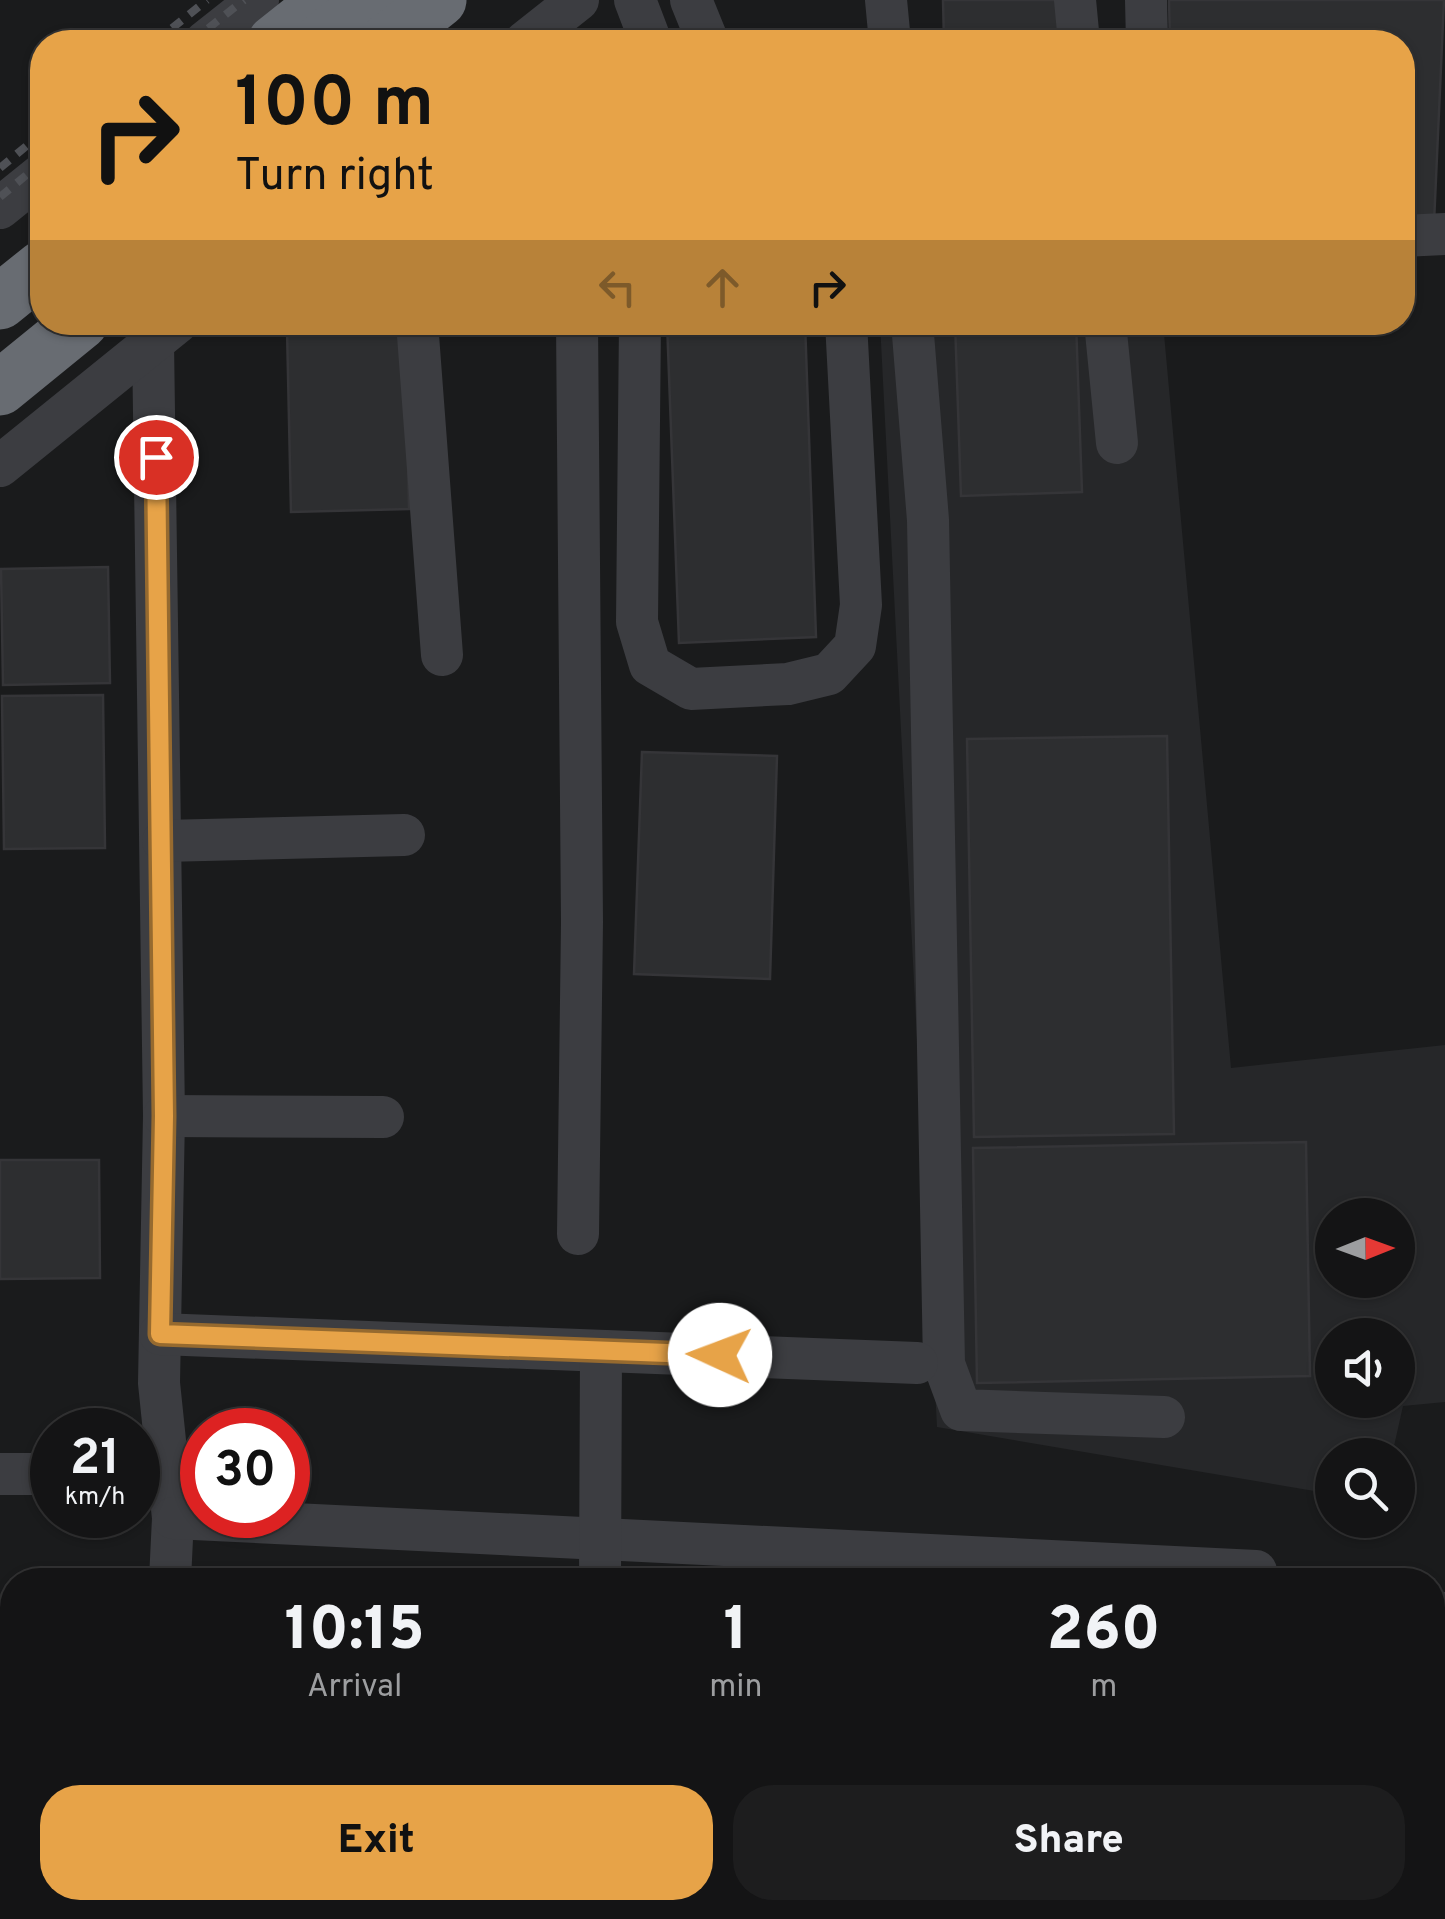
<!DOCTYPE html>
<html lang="en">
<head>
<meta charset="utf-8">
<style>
  :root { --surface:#141415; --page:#1d1d1e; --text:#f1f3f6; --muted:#9d9ea0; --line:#333334; --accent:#e7a348 }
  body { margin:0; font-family:Overpass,sans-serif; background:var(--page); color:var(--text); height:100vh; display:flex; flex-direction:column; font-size:38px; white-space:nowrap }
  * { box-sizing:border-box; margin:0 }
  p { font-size:32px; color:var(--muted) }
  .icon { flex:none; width:55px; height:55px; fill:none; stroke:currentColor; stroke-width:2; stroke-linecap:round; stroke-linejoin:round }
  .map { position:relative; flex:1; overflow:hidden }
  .side { position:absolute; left:0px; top:1568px; width:1445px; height:352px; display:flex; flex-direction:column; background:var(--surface); border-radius:40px 40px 0 0; box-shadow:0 2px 8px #0004,0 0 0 2px var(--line) }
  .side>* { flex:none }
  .top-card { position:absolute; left:30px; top:30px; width:1385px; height:305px; border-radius:40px; box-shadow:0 2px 8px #0004,0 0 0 2px var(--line); background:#e7a348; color:#111; overflow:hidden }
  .needle { width:65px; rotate:89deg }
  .fabs { position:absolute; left:1315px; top:1198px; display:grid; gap:20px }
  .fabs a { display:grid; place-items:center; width:100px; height:100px; border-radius:50%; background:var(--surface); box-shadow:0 2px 8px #0004,0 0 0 2px var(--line); font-size:50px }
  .speed { position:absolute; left:30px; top:1408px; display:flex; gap:20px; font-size:50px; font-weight:700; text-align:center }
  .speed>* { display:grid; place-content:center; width:130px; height:130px; border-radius:50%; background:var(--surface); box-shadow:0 2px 8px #0004,0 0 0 2px var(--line); line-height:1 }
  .speed small { font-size:25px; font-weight:400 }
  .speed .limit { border:15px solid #d22; background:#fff; color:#111 }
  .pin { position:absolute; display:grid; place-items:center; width:85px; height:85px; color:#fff; margin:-42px; border:5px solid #fff; border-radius:50%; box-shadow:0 2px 10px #0007 }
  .me { position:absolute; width:110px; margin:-55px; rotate:272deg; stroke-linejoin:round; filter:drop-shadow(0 0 8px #0008) }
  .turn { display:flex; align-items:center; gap:35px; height:210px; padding:0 40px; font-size:45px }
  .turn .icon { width:130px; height:130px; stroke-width:2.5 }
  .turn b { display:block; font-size:70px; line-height:85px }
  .lanes { display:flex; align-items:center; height:95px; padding:0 40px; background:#0003; justify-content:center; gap:50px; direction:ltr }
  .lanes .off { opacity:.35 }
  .eta { display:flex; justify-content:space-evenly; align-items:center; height:170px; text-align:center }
  .eta b { font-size:60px; font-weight:800; line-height:70px }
  .button { display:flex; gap:20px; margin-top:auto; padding:20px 40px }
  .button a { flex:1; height:115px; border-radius:40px; background:var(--accent); color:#111; font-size:40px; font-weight:800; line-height:115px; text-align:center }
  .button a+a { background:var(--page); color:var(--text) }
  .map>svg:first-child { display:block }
  .built { fill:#262729; fill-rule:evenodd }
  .green { fill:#202721 }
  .water { fill:#313b40 }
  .building { fill:#2d2e30; stroke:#353538; stroke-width:2.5 }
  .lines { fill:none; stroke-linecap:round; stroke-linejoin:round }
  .path { stroke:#424448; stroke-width:6; stroke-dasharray:5 8; stroke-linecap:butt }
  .minor { stroke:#3c3d41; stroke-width:42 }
  .highway { stroke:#686c72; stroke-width:55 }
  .rail { stroke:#4f5156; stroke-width:8; stroke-dasharray:12 10; stroke-linecap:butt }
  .route-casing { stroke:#966a2f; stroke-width:25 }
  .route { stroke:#e7a348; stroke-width:18 }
</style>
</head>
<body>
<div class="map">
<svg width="1445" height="1919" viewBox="0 0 1445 1919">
  <rect width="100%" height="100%" fill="#1a1b1c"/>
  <!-- built -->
  <path class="built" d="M880 323H1163L1231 1068 1445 1045V1402L1403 1406 1392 1455H1332V1494L937 1427ZM1332 1215H1398V1280H1332ZM1332 1335H1398V1400H1332Z"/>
  <!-- green -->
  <g class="green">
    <polygon points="140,1908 576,1908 315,1909 289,1919 113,1919"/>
    <polygon points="1007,1908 1362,1908 1374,1919 1145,1919"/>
  </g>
  <!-- water -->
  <polygon class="water" points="576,1908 1007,1908 1167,1919 289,1919 315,1909"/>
  <!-- building -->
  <g class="building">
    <polygon points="943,0 1064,0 1065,42 944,42"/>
    <polygon points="1169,0 1444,0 1434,223 1402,223 1402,42 1170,42"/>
    <polygon points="667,322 805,322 816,637 679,643"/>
    <polygon points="955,322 1076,322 1082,492 961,496"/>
    <polygon points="405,325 409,509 291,512 287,329"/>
    <polygon points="108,567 110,683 3,685 1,569"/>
    <polygon points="103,695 105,848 4,849 2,696"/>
    <polygon points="1167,736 1174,1134 974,1137 967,739"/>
    <polygon points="642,752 777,756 770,979 634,974"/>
    <polygon points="1306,1142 1310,1376 977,1383 973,1148"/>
    <polygon points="0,1160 99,1160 100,1278 0,1279"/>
  </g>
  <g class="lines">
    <!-- path -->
    <g class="path">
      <polyline points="160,1908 160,1919"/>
      <polyline points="1194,1908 1207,1919"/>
      <polyline points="183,1919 230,1908"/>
    </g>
    <!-- minor -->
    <g class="minor">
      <polyline points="635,0 651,42"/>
      <polyline points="691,0 708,42"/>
      <polyline points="886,0 890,42"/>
      <polyline points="1075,0 1079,42"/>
      <polyline points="1146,0 1147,42"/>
      <polyline points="205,42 258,0"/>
      <polyline points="525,42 578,0"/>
      <polyline points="0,208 42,174"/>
      <polyline points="1402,236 1445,234"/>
      <polyline points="417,322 442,655"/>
      <polyline points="577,322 582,922 578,1234"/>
      <polyline points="640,322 637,622 650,665 691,689 788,684 829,674 855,646 861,605 846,322"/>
      <polyline points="912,322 928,520 944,1364 961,1410 1164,1417"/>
      <polyline points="1105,322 1117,443"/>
      <polyline points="153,342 164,1116 159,1383 173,1518 170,1580"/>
      <polyline points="0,466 178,322"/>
      <polyline points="163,841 404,835"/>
      <polyline points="164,1116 383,1117"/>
      <polyline points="160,1334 917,1363"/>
      <polyline points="0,1474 52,1474"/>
      <polyline points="173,1518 1256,1571"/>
      <polyline points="600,1580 601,1351"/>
      <polyline points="1432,1627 1445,1613"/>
      <polyline points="0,1672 12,1673"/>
    </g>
    <!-- highway -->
    <g class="highway">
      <polyline points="275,42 328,0"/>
      <polyline points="320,42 372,0"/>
      <polyline points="386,42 439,0"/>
      <polyline points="0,302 42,268"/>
      <polyline points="0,388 81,322"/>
    </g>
    <!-- rail -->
    <g class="rail">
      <polyline points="155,42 207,0"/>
      <polyline points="191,42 244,0"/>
      <polyline points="0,168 42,133"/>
      <polyline points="0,197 42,162"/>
    </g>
  </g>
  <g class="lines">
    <defs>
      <polyline id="route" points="156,457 164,1116 160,1334 720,1355"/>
    </defs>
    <!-- route casing -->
    <use href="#route" class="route-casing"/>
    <!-- route -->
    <use href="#route" class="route"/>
  </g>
</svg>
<div class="fabs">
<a><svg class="needle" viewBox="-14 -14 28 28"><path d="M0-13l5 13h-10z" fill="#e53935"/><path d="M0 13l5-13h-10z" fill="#9d9ea0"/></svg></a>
<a><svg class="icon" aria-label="sound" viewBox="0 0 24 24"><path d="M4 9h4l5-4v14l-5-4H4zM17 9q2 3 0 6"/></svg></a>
<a><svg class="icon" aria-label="search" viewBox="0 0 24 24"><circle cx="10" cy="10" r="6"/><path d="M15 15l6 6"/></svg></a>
</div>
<div class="speed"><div>21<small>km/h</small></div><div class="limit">30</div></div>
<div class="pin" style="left:156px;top:457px;background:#d93025"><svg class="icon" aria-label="arrive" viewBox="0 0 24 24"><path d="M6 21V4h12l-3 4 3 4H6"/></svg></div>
<svg class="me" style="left:720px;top:1355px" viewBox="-20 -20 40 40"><circle r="19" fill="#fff"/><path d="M0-13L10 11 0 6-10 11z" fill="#e7a348"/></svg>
<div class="top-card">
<div class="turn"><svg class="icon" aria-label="right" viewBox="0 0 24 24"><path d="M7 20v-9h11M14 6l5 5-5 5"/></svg><div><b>100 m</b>Turn right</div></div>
<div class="lanes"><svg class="icon off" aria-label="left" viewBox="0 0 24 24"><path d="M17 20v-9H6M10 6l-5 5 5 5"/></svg><svg class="icon off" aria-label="ahead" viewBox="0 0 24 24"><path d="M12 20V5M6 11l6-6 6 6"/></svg><svg class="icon" aria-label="right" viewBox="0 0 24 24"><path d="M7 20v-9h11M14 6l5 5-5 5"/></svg></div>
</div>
<section class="side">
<div class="eta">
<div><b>10:15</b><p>Arrival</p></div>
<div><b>1</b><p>min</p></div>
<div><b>260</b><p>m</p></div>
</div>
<div class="button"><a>Exit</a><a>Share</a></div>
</section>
</div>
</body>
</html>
